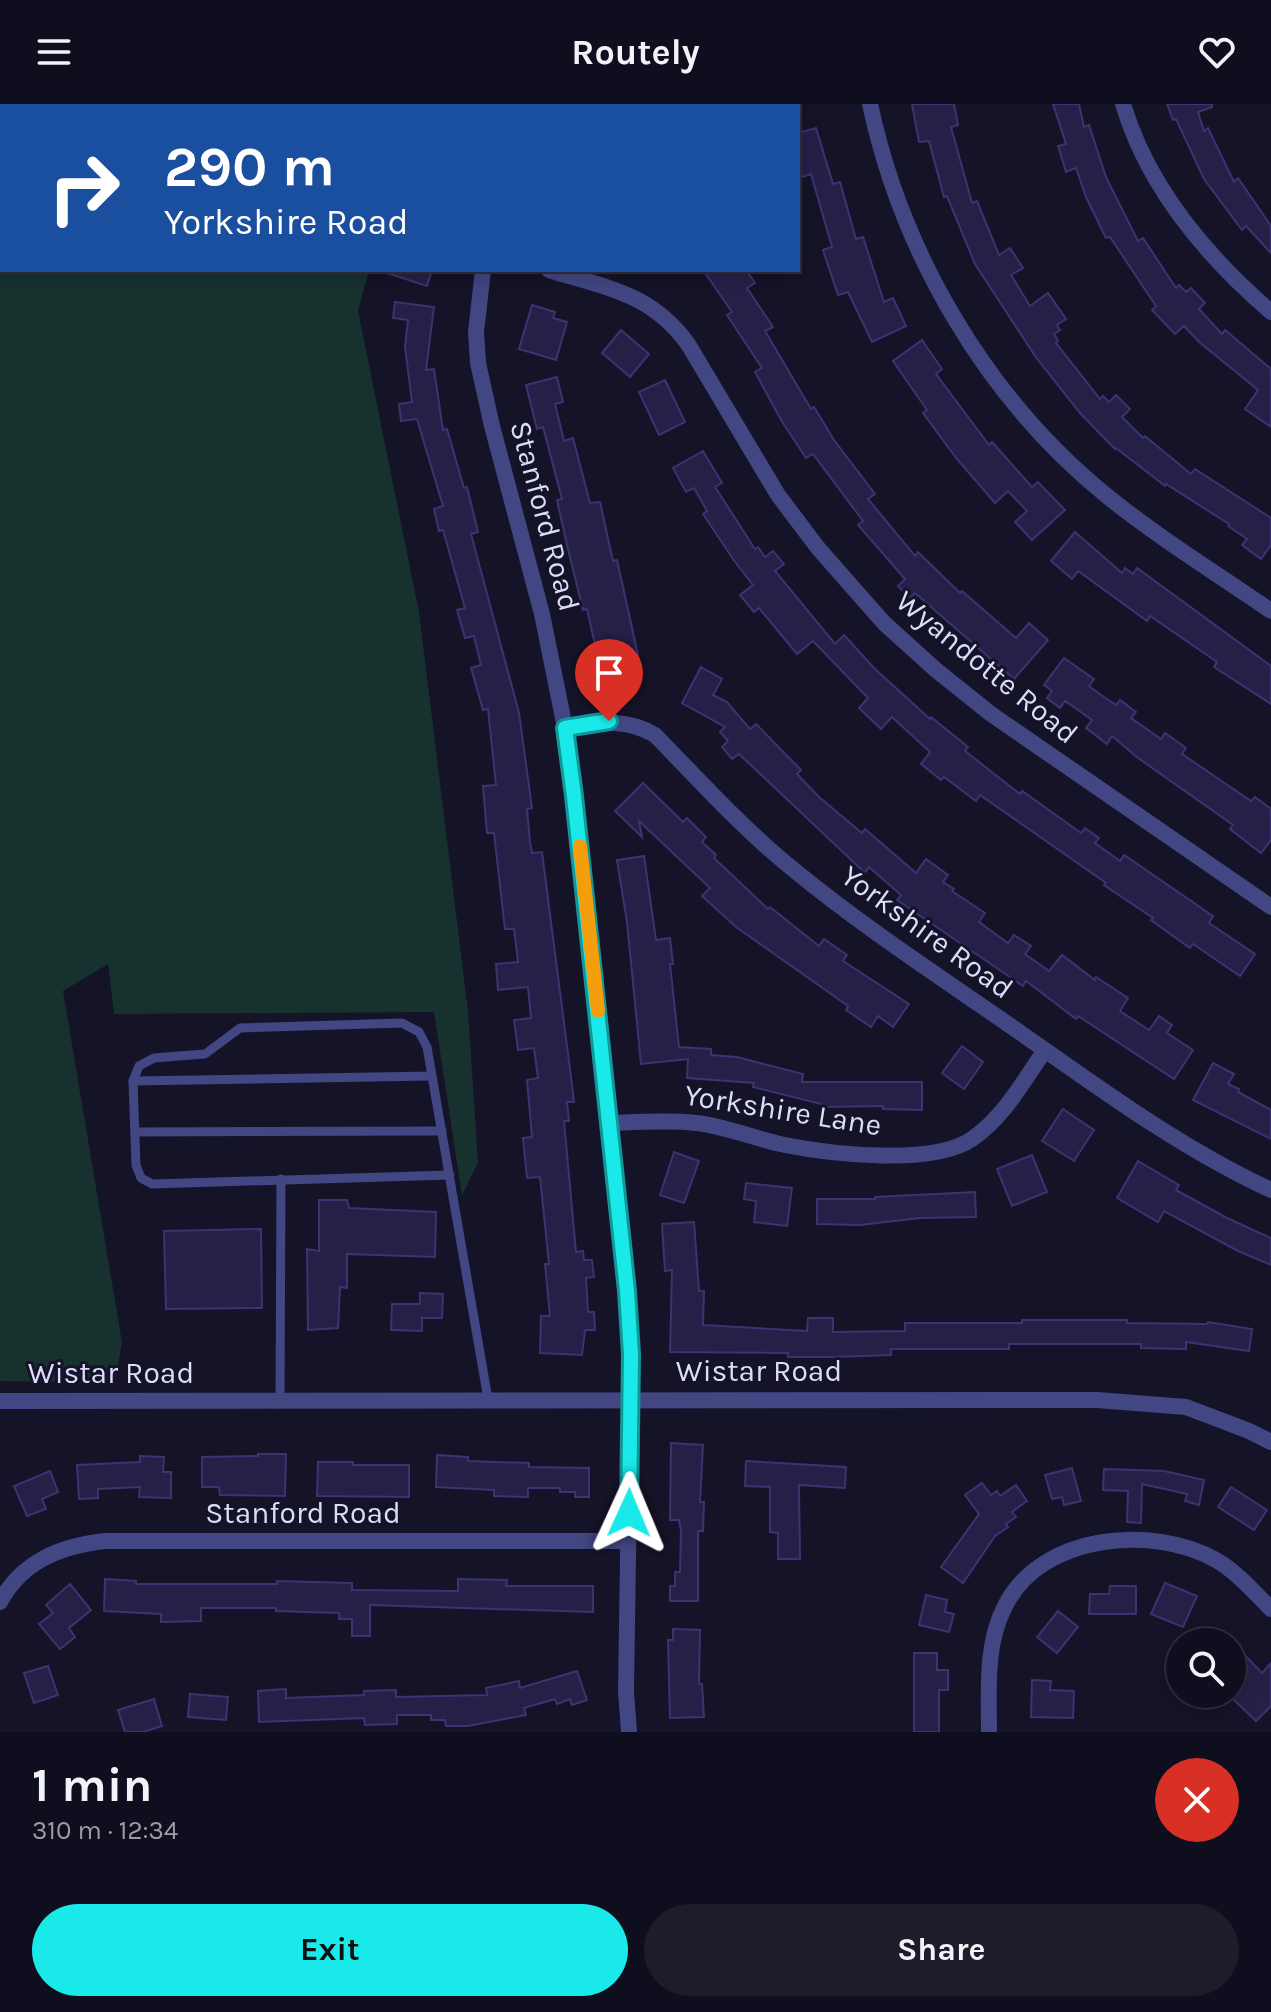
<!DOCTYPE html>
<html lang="en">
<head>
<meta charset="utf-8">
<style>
  :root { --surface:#0f0e1e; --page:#1d1c2b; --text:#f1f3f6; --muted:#9b9ca4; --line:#2f2e3c; --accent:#1ae9ea }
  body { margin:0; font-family:Karla,sans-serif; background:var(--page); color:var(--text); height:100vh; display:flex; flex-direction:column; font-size:30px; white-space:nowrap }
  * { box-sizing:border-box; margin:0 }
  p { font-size:26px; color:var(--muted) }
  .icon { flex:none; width:44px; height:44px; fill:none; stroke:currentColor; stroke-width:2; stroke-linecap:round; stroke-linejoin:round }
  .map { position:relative; height:1628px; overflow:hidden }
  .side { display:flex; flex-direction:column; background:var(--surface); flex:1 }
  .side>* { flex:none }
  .hud { position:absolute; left:0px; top:0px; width:800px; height:168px; box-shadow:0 4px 20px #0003,0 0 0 2px var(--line); background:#1a4fa0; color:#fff; overflow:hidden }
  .tools { position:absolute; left:1166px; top:1524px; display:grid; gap:16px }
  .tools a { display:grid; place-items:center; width:80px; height:80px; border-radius:50%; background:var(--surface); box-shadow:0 4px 20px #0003,0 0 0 2px var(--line); font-size:40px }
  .pin { position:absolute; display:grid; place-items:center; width:68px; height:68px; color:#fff; margin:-82px -34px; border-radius:50% 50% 50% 0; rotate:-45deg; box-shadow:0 0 8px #0007 }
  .pin .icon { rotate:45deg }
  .me { position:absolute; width:88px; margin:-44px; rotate:1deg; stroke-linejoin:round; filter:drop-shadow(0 0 6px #0008) }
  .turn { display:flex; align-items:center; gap:28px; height:168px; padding:0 32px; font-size:36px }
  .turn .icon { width:104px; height:104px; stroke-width:2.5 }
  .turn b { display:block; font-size:56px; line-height:68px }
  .round { display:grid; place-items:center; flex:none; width:84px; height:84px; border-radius:42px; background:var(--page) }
  .headline { display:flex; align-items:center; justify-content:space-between; height:136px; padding:0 32px }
  h1 { font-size:48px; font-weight:700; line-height:60px }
  .primary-button { display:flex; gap:16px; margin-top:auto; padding:16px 32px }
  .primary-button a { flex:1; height:92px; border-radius:48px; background:var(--accent); color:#111; font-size:32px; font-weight:700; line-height:92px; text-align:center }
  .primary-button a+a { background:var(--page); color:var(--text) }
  header { display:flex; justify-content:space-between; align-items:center; height:104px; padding:0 32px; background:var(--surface); font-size:36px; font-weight:700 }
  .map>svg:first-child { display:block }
  .green { fill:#16312e }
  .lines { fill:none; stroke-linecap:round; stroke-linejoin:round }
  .stream { stroke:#142d4a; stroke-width:6 }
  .building { fill:#252047; stroke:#3b3471; stroke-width:2 }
  .service { stroke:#424682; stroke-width:9 }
  .minor { stroke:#424682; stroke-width:16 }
  .route-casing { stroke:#119798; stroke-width:20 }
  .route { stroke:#1ae9ea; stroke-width:14 }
  .slow { stroke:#f59e0b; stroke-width:14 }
  .labels { text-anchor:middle; stroke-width:6; stroke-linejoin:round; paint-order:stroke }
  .street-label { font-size:30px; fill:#dddcfc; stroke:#141328 }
</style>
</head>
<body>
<header><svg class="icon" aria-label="menu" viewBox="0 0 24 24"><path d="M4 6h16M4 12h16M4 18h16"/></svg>Routely<svg class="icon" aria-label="heart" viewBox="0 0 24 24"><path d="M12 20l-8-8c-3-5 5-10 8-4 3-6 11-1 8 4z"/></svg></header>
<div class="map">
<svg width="1271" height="1628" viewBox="0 0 1271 1628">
  <rect width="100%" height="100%" fill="#141328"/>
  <!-- green -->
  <polygon class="green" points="0,0 413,0 2,2 2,166 369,166 358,207 419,508 468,907 478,1058 462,1092 434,908 114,910 108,860 63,887 122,1238 115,1279 0,1277"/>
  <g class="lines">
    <!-- stream -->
    <g class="stream">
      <polyline points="44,2 46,0"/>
      <polyline points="0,61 2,58"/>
    </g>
  </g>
  <!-- building -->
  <g class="building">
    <polygon points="912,0 954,0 958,21 951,23 972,99 977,97 999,151 1010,144 1023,164 1011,171 1030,202 1048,189 1066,215 1057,221 1060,226 1054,230 1058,237 1056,239 1100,295 1103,292 1109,298 1116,291 1130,305 1122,313 1143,334 1145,332 1191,370 1195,365 1271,414 1271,441 1261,455 1242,441 1247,435 1228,422 1229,420 1166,380 1165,382 1116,344 1115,345 1080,309 1035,252 975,160 947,92 944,93 929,37 919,38"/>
    <polygon points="1053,0 1079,0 1084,23 1089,21 1106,73 1138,137 1143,134 1176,184 1179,181 1186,188 1191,184 1205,199 1199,205 1222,230 1225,226 1271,265 1271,323 1245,305 1258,286 1199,238 1184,222 1175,230 1152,206 1156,202 1110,133 1106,134 1086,93 1076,64 1066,68 1058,42 1066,40"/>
    <polygon points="1167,0 1212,0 1212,3 1198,8 1204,27 1208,24 1234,78 1238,74 1271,122 1271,149 1246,122 1242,126 1204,75 1176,15 1173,16"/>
    <polygon points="816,24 833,80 840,78 856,135 863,133 884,198 893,194 906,222 872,238 848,188 838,191 823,146 832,143 811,70 802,73 798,58 798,29"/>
    <polygon points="387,166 432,166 427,182 387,169"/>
    <polygon points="703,166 746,166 755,179 747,184 773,223 765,227 811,305 814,303 834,336 875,390 868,395 915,452 918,448 960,489 962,487 1016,534 1029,519 1048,536 1014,575 915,489 910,494 898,482 905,475 858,421 863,417 813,350 806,354 781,316 755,268 762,264 727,211 732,208"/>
    <polygon points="395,198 434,203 426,266 434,265 443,326 447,325 464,384 467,383 478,428 471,430 519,609 532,704 527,705 530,738 532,749 542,748 572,981 574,998 567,998 569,1017 564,1017 576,1148 583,1147 584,1156 592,1156 594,1173 586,1174 588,1208 594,1208 595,1226 585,1226 582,1251 540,1249 541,1212 550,1212 545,1160 549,1160 540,1073 527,1074 523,1034 532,1033 527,976 538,974 534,944 518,946 514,916 531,914 528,883 498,886 496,860 518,858 514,825 505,825 494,729 487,729 483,682 496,681 488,605 483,606 471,564 481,561 474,532 465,534 457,506 465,504 443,426 439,427 434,405 443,402 417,315 401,317 399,300 412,298 405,243 408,216 393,214"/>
    <polygon points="532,201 555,208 553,214 567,218 556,256 519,245"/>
    <polygon points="621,226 649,250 630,273 602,249"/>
    <polygon points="922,236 942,265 936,270 989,341 992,338 1032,383 1038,378 1065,406 1032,436 1015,418 1027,407 1008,387 995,399 956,354 923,309 927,306 893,257"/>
    <polygon points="557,273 563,298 555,300 564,337 573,334 590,399 600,398 613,457 617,456 640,560 601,568 587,505 583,506 567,441 557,396 562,395 543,323 537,325 526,281"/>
    <polygon points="665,276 685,318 659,331 639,288"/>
    <polygon points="703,347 722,379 715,383 755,445 758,443 765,453 773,447 784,460 775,467 835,540 844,531 874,564 930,615 931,613 968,643 965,647 1020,690 1022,687 1081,729 1085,724 1099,734 1095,739 1120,757 1124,751 1213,812 1209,819 1255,850 1240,872 1193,840 1190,844 1151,816 1153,814 1104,781 1106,779 980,691 976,697 944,673 941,676 921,660 930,648 892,613 881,625 859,604 868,594 813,537 797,550 759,504 754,508 740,491 753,481 735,458 703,410 707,407 694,384 686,388 673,364"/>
    <polygon points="1075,428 1122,469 1125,464 1133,470 1137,464 1271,562 1271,600 1214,563 1217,558 1150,512 1147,517 1078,467 1072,475 1051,457"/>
    <polygon points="1064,554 1094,575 1089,582 1101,591 1116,601 1120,596 1136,608 1131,614 1161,635 1165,629 1186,644 1182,650 1251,697 1255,693 1271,705 1271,736 1261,749 1230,725 1233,721 1138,654 1112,632 1107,640 1086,624 1092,616 1065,597 1060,604 1047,594 1052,587 1044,581"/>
    <polygon points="701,563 722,575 713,591 727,598 750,625 756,620 801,666 797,670 819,693 862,729 865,725 916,769 926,755 948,771 943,778 954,785 952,787 985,809 979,818 1008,839 1014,831 1031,842 1025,850 1049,867 1062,851 1095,876 1096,873 1128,894 1120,907 1149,926 1159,912 1172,921 1167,929 1193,946 1174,975 1078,912 1076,915 1026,877 1023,882 897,796 901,791 869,763 865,769 739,650 732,655 722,643 728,637 720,628 725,623 682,599"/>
    <polygon points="643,679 683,718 687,714 706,733 702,738 716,751 714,754 768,805 770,803 819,842 824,835 847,851 843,857 909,900 893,923 878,912 871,923 846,906 848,902 736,823 702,792 710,784 639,717 642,733 615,707"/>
    <polygon points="644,752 656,836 670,834 673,860 670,860 679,943 711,945 711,951 737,953 803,970 802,978 922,978 922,1006 883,1005 883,1002 821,1003 821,1000 753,983 754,979 687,974 688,955 641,960 627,818 617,756"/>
    <polygon points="962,942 983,958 964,985 942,969"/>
    <polygon points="1213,959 1234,970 1228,980 1239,985 1238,988 1271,1006 1271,1035 1193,996"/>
    <polygon points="1063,1005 1094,1026 1074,1057 1042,1037"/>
    <polygon points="674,1048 699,1057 684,1099 660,1091"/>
    <polygon points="1032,1051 1047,1088 1012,1102 997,1065"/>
    <polygon points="1138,1057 1179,1081 1176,1086 1227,1114 1271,1134 1271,1161 1238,1147 1164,1107 1158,1118 1117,1094"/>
    <polygon points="746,1079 792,1084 787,1122 754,1118 756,1097 744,1095"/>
    <polygon points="975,1088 976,1113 920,1114 860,1121 817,1120 817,1095 875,1095 875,1093"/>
    <polygon points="319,1096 347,1096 349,1104 436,1108 435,1153 347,1150 347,1184 340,1183 338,1224 308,1226 307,1145 319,1147"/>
    <polygon points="694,1118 699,1187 704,1187 703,1221 807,1227 808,1214 833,1214 833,1228 905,1227 905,1219 1022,1219 1022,1216 1127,1216 1127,1219 1207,1220 1208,1218 1252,1225 1249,1247 1186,1238 1186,1245 1141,1244 1141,1240 1009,1240 1009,1245 891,1245 891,1251 833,1253 788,1253 788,1249 670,1248 672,1166 665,1167 662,1120"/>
    <polygon points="261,1125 262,1204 166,1205 164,1127"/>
    <polygon points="420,1189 443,1190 442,1214 422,1214 422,1227 391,1226 392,1200 420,1200"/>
    <polygon points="671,1339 703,1341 700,1398 704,1398 703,1427 698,1427 698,1497 670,1497 670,1482 675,1482 675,1468 680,1468 681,1427 679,1416 670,1416"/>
    <polygon points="258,1350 286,1350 285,1392 220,1391 219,1383 202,1383 202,1353 258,1352"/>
    <polygon points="437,1351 468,1353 468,1357 529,1359 529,1363 589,1364 589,1393 575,1393 575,1388 560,1388 560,1384 528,1384 528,1393 494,1392 494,1386 436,1383"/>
    <polygon points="140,1352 164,1353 163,1368 171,1368 171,1394 139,1393 140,1383 98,1385 98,1394 79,1395 77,1361 140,1358"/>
    <polygon points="746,1357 846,1363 845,1384 799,1381 800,1455 778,1455 778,1429 770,1428 770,1383 745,1382"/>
    <polygon points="318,1358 353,1358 353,1361 409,1361 409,1393 317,1392"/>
    <polygon points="1072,1364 1081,1397 1064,1401 1062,1393 1052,1395 1045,1371"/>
    <polygon points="1104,1365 1164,1367 1204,1376 1199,1401 1185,1397 1187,1390 1142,1380 1141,1419 1127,1418 1128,1387 1103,1386"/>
    <polygon points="50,1367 58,1388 42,1395 46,1405 27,1412 14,1382"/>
    <polygon points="982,1379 991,1391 997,1387 1000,1392 1016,1381 1027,1397 1012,1408 1016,1413 1006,1420 1008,1423 995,1432 963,1479 941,1463 979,1410 965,1391"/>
    <polygon points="1231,1383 1267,1406 1254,1426 1218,1403"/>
    <polygon points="105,1475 136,1477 136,1480 277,1480 277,1477 352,1479 352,1486 458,1487 458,1475 507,1476 506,1482 593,1482 593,1508 370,1501 370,1532 352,1532 352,1515 339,1515 339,1509 276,1507 276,1504 201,1504 201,1517 161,1518 161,1510 104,1507"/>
    <polygon points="1165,1479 1197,1492 1183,1523 1151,1510"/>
    <polygon points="70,1480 91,1506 69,1524 75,1533 60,1545 39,1520 53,1509 46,1501"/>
    <polygon points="1110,1482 1136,1482 1136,1510 1089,1510 1090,1490 1109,1490"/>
    <polygon points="926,1491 947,1496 945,1508 954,1510 949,1528 919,1521"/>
    <polygon points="1058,1507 1078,1523 1057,1549 1037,1533"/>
    <polygon points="673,1525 700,1526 699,1580 702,1580 704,1613 670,1614 668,1536 673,1536"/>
    <polygon points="1232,1538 1262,1569 1271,1559 1271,1602 1256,1617 1232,1594"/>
    <polygon points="914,1549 937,1549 937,1566 948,1566 948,1586 939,1586 939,1628 914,1628"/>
    <polygon points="48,1562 58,1591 34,1599 24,1569"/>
    <polygon points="577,1567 587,1596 572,1601 570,1595 557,1600 555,1595 524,1604 526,1611 468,1622 446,1622 445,1616 431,1616 431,1611 397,1611 397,1620 365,1621 364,1614 259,1618 258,1587 286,1585 286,1594 364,1591 364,1587 396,1586 396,1593 487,1591 486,1584 519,1577 520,1584"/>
    <polygon points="1032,1576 1051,1577 1050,1586 1074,1587 1073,1614 1031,1613"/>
    <polygon points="190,1590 228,1593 226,1616 188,1613"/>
    <polygon points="154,1595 162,1622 143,1628 125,1628 118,1606"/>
  </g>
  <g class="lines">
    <!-- service -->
    <g class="service">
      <polyline points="133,977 432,972"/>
      <polyline points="135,1028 442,1027"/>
      <polyline points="450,1071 152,1080 141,1074 136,1061 133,977 139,962 154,954 205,950 240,924 402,919 419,928 427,943 488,1295"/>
      <polyline points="280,1297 281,1075"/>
    </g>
    <!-- minor -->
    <g class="minor">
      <path d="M870 0C902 150 987 295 1107 392 1159 434 1216 469 1271 507"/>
      <path d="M1123 0C1148 84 1206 152 1271 208"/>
      <polyline points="550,2 552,0"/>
      <polyline points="483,166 476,228 478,259 492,322 542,510 565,624 627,1187 631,1250 626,1588 629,1628"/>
      <path d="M549 166C607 184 651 189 688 240L778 391 818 444 884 519 936 566 991 610 1271 803"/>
      <path d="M565 624C598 619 625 613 655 631 700 677 744 726 794 766 867 826 948 878 1025 932 1103 987 1184 1046 1271 1086"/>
      <path d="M610 1019C639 1018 667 1016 696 1019 726 1022 755 1035 785 1041 830 1050 933 1062 972 1035 1004 1013 1023 978 1045 946"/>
      <polyline points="0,1297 1097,1296 1186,1303 1249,1327 1271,1338"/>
      <path d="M0 1498C22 1457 61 1442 105 1437H628"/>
      <path d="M989 1628C989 1585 985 1541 1005 1502 1041 1430 1152 1420 1216 1456 1237 1468 1255 1489 1271 1505"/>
    </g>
  </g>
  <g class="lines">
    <defs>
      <polyline id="route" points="609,617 565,624 574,692 627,1187 631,1250 629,1409"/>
    </defs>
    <!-- route casing -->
    <use href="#route" class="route-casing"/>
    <!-- route -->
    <use href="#route" class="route"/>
    <!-- slow -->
    <polyline class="slow" points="580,742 598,907"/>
  </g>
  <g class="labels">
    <!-- street labels -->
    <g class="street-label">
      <text transform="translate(545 412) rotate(75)" y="10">Stanford Road</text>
      <text transform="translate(987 563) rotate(39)" y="10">Wyandotte Road</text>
      <text transform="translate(927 828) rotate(36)" y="10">Yorkshire Road</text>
      <text transform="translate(783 1006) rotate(9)" y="10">Yorkshire Lane</text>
      <text x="759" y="1277">Wistar Road</text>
      <text x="111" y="1279">Wistar Road</text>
      <text x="303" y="1419">Stanford Road</text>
    </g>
  </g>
</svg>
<div class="tools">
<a><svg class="icon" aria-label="search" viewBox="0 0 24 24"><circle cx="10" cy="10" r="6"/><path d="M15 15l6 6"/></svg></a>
</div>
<div class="pin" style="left:609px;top:617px;background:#d93025"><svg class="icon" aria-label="arrive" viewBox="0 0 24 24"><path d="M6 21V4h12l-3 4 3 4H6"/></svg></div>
<svg class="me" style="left:629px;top:1409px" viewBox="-20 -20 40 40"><path d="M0-17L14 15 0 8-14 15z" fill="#1ae9ea" stroke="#fff" stroke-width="4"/></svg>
<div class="hud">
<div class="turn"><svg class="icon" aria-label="right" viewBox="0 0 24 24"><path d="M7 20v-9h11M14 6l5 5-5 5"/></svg><div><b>290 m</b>Yorkshire Road</div></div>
</div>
</div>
<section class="side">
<div class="headline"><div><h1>1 min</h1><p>310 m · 12:34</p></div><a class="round" style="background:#d93025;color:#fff"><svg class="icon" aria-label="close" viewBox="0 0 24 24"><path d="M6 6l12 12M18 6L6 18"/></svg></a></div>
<div class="primary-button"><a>Exit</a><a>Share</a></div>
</section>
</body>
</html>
